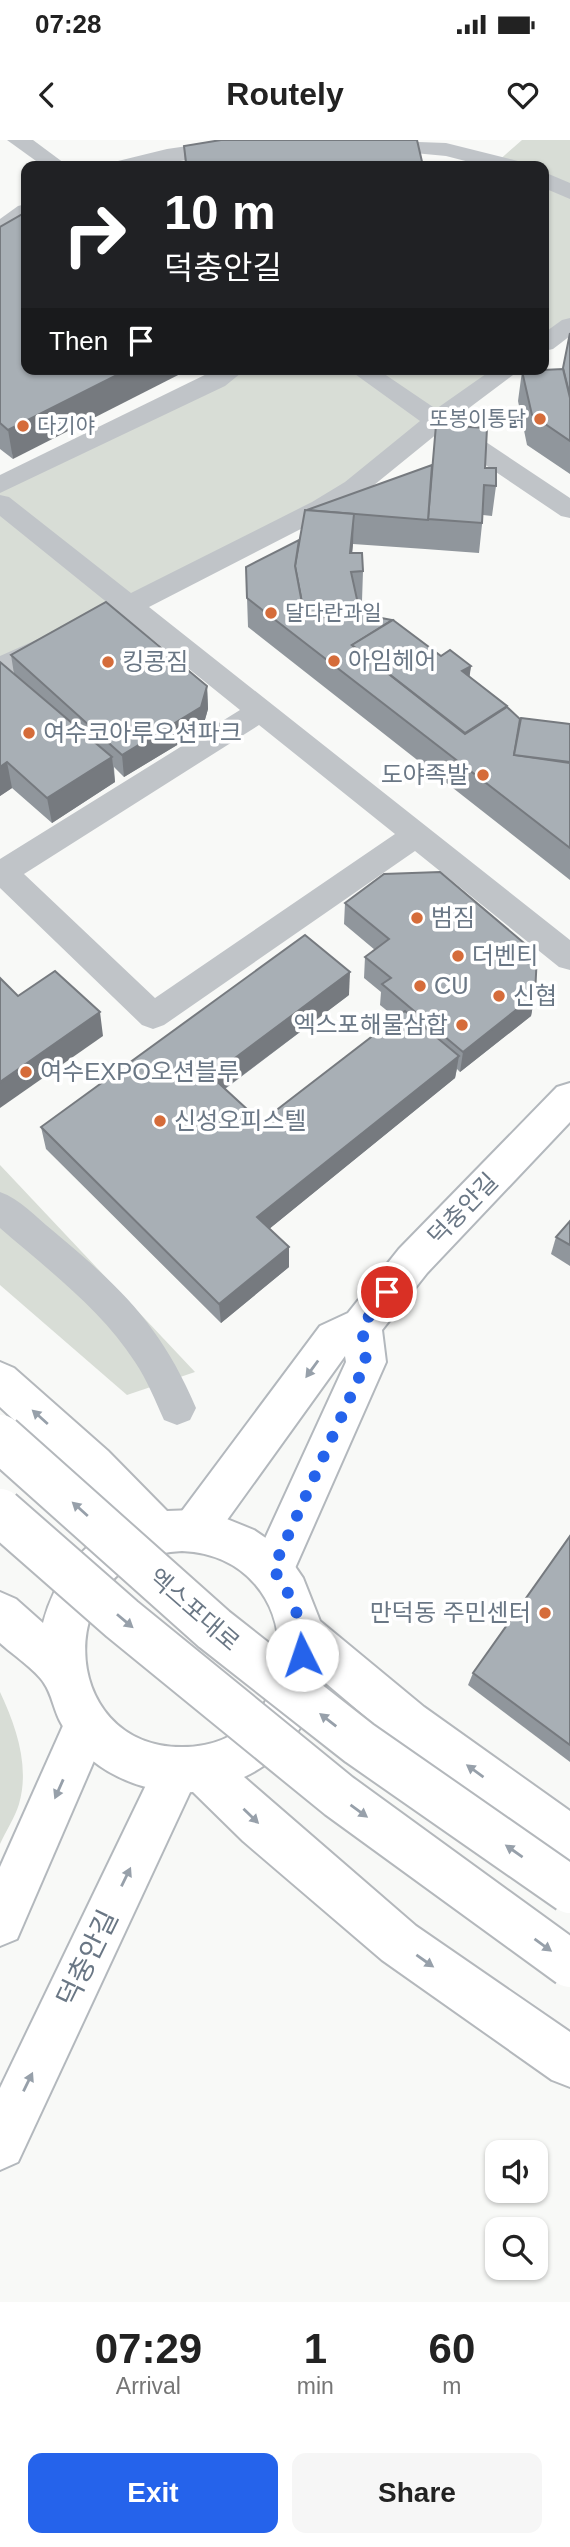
<!DOCTYPE html>
<html lang="en">
<head>
<meta charset="utf-8">
<style>
  :root { --surface:#fff; --page:#f6f6f6; --text:#222; --muted:#767676; --accent:#2563eb }
  body { margin:0; font-family:Helvetica,"Noto Sans KR",sans-serif; background:var(--page); color:var(--text); height:100vh; display:flex; flex-direction:column; font-size:26px; white-space:nowrap }
  * { box-sizing:border-box; margin:0 }
  p { font-size:23px; color:var(--muted) }
  .icon { flex:none; width:38px; height:38px; fill:none; stroke:currentColor; stroke-width:2; stroke-linecap:round; stroke-linejoin:round }
  .map { position:relative; height:2162px; overflow:hidden }
  .sheet { display:flex; flex-direction:column; background:var(--surface); flex:1 }
  .sheet>* { flex:none }
  .hud { position:absolute; left:21px; top:21px; width:528px; height:214px; border-radius:14px; box-shadow:0 2px 5px #0004; background:#202124; color:#fff; overflow:hidden }
  .fabs { position:absolute; left:485px; top:2000px; display:grid; gap:14px }
  .fabs a { display:grid; place-items:center; width:63px; height:63px; border-radius:14px; background:var(--surface); box-shadow:0 2px 5px #0004; font-size:35px }
  .pin { position:absolute; display:grid; place-items:center; width:60px; height:60px; color:#fff; margin:-30px; border:4px solid #fff; border-radius:50%; box-shadow:0 2px 7px #0007 }
  .me { position:absolute; width:77px; margin:-38px; rotate:356deg; stroke-linejoin:round; filter:drop-shadow(0 0 5px #0008) }
  .turn { display:flex; align-items:center; gap:24px; height:147px; padding:0 28px; font-size:32px }
  .turn .icon { width:91px; height:91px; stroke-width:2.5 }
  .turn b { display:block; font-size:49px; line-height:60px }
  .then { display:flex; align-items:center; height:66px; padding:0 28px; background:#0003; gap:14px; font-size:26px }
  .eta { display:flex; justify-content:space-evenly; align-items:center; height:119px; text-align:center }
  .eta b { font-size:42px; font-weight:700; line-height:49px }
  .action { display:flex; gap:14px; margin-top:auto; padding:14px 28px }
  .action a { flex:1; height:80px; border-radius:14px; background:var(--accent); color:#fff; font-size:28px; font-weight:700; line-height:80px; text-align:center }
  .action a+a { background:var(--page); color:var(--text) }
  .status { display:flex; justify-content:space-between; align-items:center; height:49px; padding:0 35px; background:var(--surface); direction:ltr }
  .status svg { height:19px; fill:currentColor }
  header { display:flex; justify-content:space-between; align-items:center; height:91px; padding:0 28px; background:var(--surface); font-size:32px; font-weight:700 }
  .map>svg:first-child { display:block }
  .green { fill:#d8ddd6 }
  .lines { fill:none; stroke-linecap:round; stroke-linejoin:round }
  .secondary-casing { stroke:#b3b8bd; stroke-width:4 }
  .primary-casing { stroke:#b4b8bc; stroke-width:4 }
  .street { fill:#c0c4c8; fill-rule:evenodd }
  .secondary { fill:#fff; fill-rule:evenodd }
  .primary { fill:#fff; fill-rule:evenodd }
  .primary-bridge-casing { stroke:#b4b8bc; stroke-width:50; stroke-linecap:butt }
  .primary-bridge { stroke:#fff; stroke-width:46 }
  .wall { fill:#90969c }
  .shaded-wall { fill:#767a7f }
  .building { fill:#a8afb5; stroke:#767a7f; stroke-width:2 }
  .oneway { fill:#97a0aa }
  .route { stroke:#2563eb; stroke-width:12; stroke-dasharray:0 21.6 }
  .poi-dot { fill:#d56c3a; stroke:#fff; stroke-width:2.5 }
  .labels { text-anchor:middle; stroke-width:7; stroke-linejoin:round; paint-order:stroke }
  .far-poi-label { font-size:21px; fill:#6a7785; stroke:#fff; text-anchor:start }
  .poi-label { font-size:24px; fill:#6a7785; stroke:#fff; text-anchor:start }
  .street-label { font-size:24px; fill:#6a7785; stroke:#fff }
  .near-street-label { font-size:28px; fill:#6a7785; stroke:#fff }
</style>
</head>
<body>
<div class="status"><b>07:28</b><svg viewBox="0 0 49 12"><path d="M0 12V9h3v3zM5 12V6h3v6zM10 12V3h3v9zM15 12V0h3v12zM26 1h20v11H26zM47 4h2v5h-2z"/></svg></div>
<header><svg class="icon" aria-label="back" viewBox="0 0 24 24"><path d="M15 5l-7 7 7 7"/></svg>Routely<svg class="icon" aria-label="heart" viewBox="0 0 24 24"><path d="M12 20l-8-8c-3-5 5-10 8-4 3-6 11-1 8 4z"/></svg></header>
<div class="map">
<svg width="570" height="2162" viewBox="0 0 570 2162">
  <rect width="100%" height="100%" fill="#f8f9f7"/>
  <!-- green -->
  <g class="green">
    <polygon points="522,0 570,0 570,185 544,204 544,26 508,26 497,22"/>
    <polygon points="234,229 509,229 354,348 0,528 0,345"/>
    <polygon points="0,1025 195,1232 127,1255 0,1145"/>
    <path d="M0 1552C16 1586 30 1626 19 1664 15 1677 6 1691 0 1704Z"/>
  </g>
  <g class="lines">
    <defs>
      <g id="secondary">
        <polygon points="570,943 570,982 427,1133 382,1190 386,1222 288,1444 273,1450 258,1444 251,1429 346,1222 345,1216 209,1405 194,1411 179,1405 173,1390 179,1375 320,1186 348,1173 399,1109 557,947"/>
        <polygon points="86,1563 102,1570 109,1586 17,1799 0,1806 0,1727 70,1570"/>
        <polygon points="176,1609 192,1616 199,1632 192,1648 18,2022 0,2030 0,1948 160,1616"/>
      </g>
      <path id="primary" d="M0 1222 14 1228 108 1311 167 1371 194 1370 217 1375 254 1390 273 1403 290 1419 303 1438 320 1481 424 1567 570 1671V1722L553 1716 392 1599 321 1539C310 1582 285 1618 244 1637L416 1786 570 1892V1947L552 1940 382 1820 243 1701 193 1652C142 1655 86 1630 61 1583 54 1571 52 1554 44 1543 36 1530 12 1514 0 1503V1452L16 1459 43 1483C55 1439 80 1404 122 1384L78 1339 0 1267ZM182 1411C313 1417 309 1607 182 1607 55 1607 51 1417 182 1411Z"/>
    </defs>
    <!-- secondary casing -->
    <use href="#secondary" class="secondary-casing"/>
    <!-- primary casing -->
    <use href="#primary" class="primary-casing"/>
    <!-- street -->
    <g class="street">
      <polygon points="7,0 33,0 68,26 43,26"/>
      <polygon points="229,0 240,1 243,6 240,11 232,12 152,26 115,26 118,21 167,9"/>
      <polygon points="363,0 446,3 518,21 521,26 485,26 446,16 372,9 364,8 361,3"/>
      <polygon points="544,32 570,43 570,59 544,48"/>
      <polygon points="26,64 26,81 8,94 0,96 0,79 18,66"/>
      <polygon points="570,178 570,196 553,209 544,211 544,193 562,180"/>
      <polygon points="217,229 246,229 225,246 0,353 0,335"/>
      <path d="M348 229H377L436 269 493 229H521L453 280 570 358V378L561 376 438 293 363 354 330 374 149 467 570 800V830L559 827 415 711 164 885 153 889 142 885 0 748V719L240 570 127 479 111 484 101 482 97 475 101 468 109 464 0 376V355L9 357 131 453 312 362 345 342 420 281ZM259 585 395 694 155 858 24 734Z"/>
      <polygon points="54,492 64,495 68,502 64,509 0,538 0,516"/>
      <path d="M0 1052C20 1059 35 1076 52 1090 120 1147 161 1185 196 1268L190 1280 177 1285 164 1280C155 1260 147 1240 135 1222 101 1169 47 1129 0 1088Z"/>
    </g>
    <!-- secondary -->
    <use href="#secondary" class="secondary"/>
    <!-- primary -->
    <use href="#primary" class="primary"/>
    <defs>
      <g id="primary-bridge">
        <polyline points="0,1298 214,1489 359,1603 570,1750"/>
        <polyline points="0,1372 122,1479 339,1656 570,1824"/>
      </g>
    </defs>
    <!-- primary-bridge casing -->
    <use href="#primary-bridge" class="primary-bridge-casing"/>
    <!-- primary-bridge -->
    <use href="#primary-bridge" class="primary-bridge"/>
  </g>
  <!-- wall -->
  <g class="wall">
    <polygon points="184,6 423,26 185,26"/>
    <polygon points="0,87 13,319 0,309"/>
    <polygon points="570,193 570,334 527,305 518,261 522,231 563,229"/>
    <polygon points="485,328 496,346 492,376 483,375 479,413 425,409 425,408 425,409 353,404 352,413 363,431 362,461 358,461 360,474 441,516 471,526 469,537 507,567 520,579 570,584 570,740 248,487 246,427 299,402 307,370"/>
    <polygon points="11,515 207,546 208,569 202,590 124,637 114,627 115,642 52,683 12,648 0,656 0,522 14,534"/>
    <polygon points="345,763 535,855 531,876 460,932 457,929 455,938 269,1089 289,1107 289,1127 221,1183 46,1009 41,987 349,855 225,949 261,982 396,878 380,865 381,852 364,838 365,817 375,810 344,784"/>
    <polygon points="570,1081 570,1126 551,1114 556,1097"/>
    <polygon points="570,1396 570,1622 468,1545 473,1533"/>
  </g>
  <!-- shaded-wall -->
  <g class="shaded-wall">
    <polygon points="129,229 190,229 13,319 8,290"/>
    <polygon points="354,374 353,404 349,443 350,413"/>
    <polygon points="471,526 467,555 462,531"/>
    <polygon points="207,546 208,569 202,590 124,637 122,615"/>
    <polygon points="112,617 115,642 52,683 47,658"/>
    <polygon points="7,622 12,648 0,656 0,627"/>
    <polygon points="350,832 349,855 212,958 211,936"/>
    <polygon points="535,855 531,876 460,932 463,912"/>
    <polygon points="100,872 103,896 0,968 0,942"/>
    <polygon points="459,916 455,938 258,1098 257,1077"/>
    <polygon points="289,1107 289,1127 221,1183 219,1164"/>
  </g>
  <!-- building -->
  <g class="building">
    <polygon points="221,0 417,0 423,26 195,26 195,22 186,22 184,6"/>
    <polygon points="26,72 26,229 129,229 8,290 0,283 0,87"/>
    <polygon points="570,193 570,256 563,228"/>
    <polygon points="563,229 570,258 570,301 532,275 522,231"/>
    <polygon points="436,285 487,288 485,328 496,328 496,346 484,345 482,383 428,379"/>
    <polygon points="432,325 428,380 307,370"/>
    <polygon points="305,370 354,374 350,413 362,413 363,431 351,432 360,473 305,478 295,426"/>
    <polygon points="299,400 295,426 305,479 360,474 392,480 352,505 465,594 507,567 520,579 514,615 570,623 570,708 247,458 246,427"/>
    <polygon points="106,462 207,546 201,567 122,615 11,515"/>
    <polygon points="393,480 441,516 450,510 471,526 462,531 507,566 465,593 352,505"/>
    <polygon points="0,522 112,617 47,658 7,622 0,627"/>
    <polygon points="521,578 570,584 570,622 514,615"/>
    <polygon points="440,732 537,814 535,855 463,912 382,844 391,838 365,817 389,799 345,763 384,734"/>
    <polygon points="305,795 350,832 211,936 261,982 405,871 459,916 257,1077 289,1107 219,1164 41,987"/>
    <polygon points="55,831 100,872 0,942 0,838 18,856"/>
    <polygon points="570,1081 570,1105 556,1097"/>
    <polygon points="570,1396 570,1605 473,1533"/>
  </g>
  <!-- one-way arrows -->
  <defs><path id="oneway-solid" d="M-6-.8H1V-3.2L6.5 0L1 3.2V.8H-6Z" transform="scale(1.75)"/></defs>
  <g class="oneway">
    <use href="#oneway-solid" transform="translate(312 1229) rotate(126)"/>
    <use href="#oneway-solid" transform="translate(40 1277) rotate(-138)"/>
    <use href="#oneway-solid" transform="translate(80 1369) rotate(-138)"/>
    <use href="#oneway-solid" transform="translate(125 1481) rotate(40)"/>
    <use href="#oneway-solid" transform="translate(328 1580) rotate(-142)"/>
    <use href="#oneway-solid" transform="translate(475 1631) rotate(-144)"/>
    <use href="#oneway-solid" transform="translate(59 1649) rotate(114)"/>
    <use href="#oneway-solid" transform="translate(359 1671) rotate(36)"/>
    <use href="#oneway-solid" transform="translate(251 1676) rotate(44)"/>
    <use href="#oneway-solid" transform="translate(514 1711) rotate(-145)"/>
    <use href="#oneway-solid" transform="translate(126 1737) rotate(-64)"/>
    <use href="#oneway-solid" transform="translate(543 1805) rotate(36)"/>
    <use href="#oneway-solid" transform="translate(425 1821) rotate(35)"/>
    <use href="#oneway-solid" transform="translate(28 1942) rotate(-64)"/>
  </g>
  <g class="lines">
    <!-- route -->
    <path class="route" d="M302 1515C304 1481 292 1456 273 1429L366 1222 362 1186 387 1152"/>
  </g>
  <!-- markers -->
  <g class="poi-dot">
    <circle cx="540" cy="279" r="7"/>
    <circle cx="23" cy="286" r="7"/>
    <circle cx="271" cy="473" r="7"/>
    <circle cx="334" cy="521" r="7"/>
    <circle cx="108" cy="522" r="7"/>
    <circle cx="29" cy="593" r="7"/>
    <circle cx="483" cy="635" r="7"/>
    <circle cx="417" cy="778" r="7"/>
    <circle cx="458" cy="816" r="7"/>
    <circle cx="420" cy="846" r="7"/>
    <circle cx="499" cy="856" r="7"/>
    <circle cx="462" cy="885" r="7"/>
    <circle cx="26" cy="932" r="7"/>
    <circle cx="160" cy="981" r="7"/>
    <circle cx="545" cy="1473" r="7"/>
  </g>
  <g class="labels">
    <!-- far-poi labels -->
    <g class="far-poi-label">
      <text x="526" y="286" text-anchor="end">또봉이통닭</text>
      <text x="37" y="293">다기야</text>
      <text x="285" y="480">달다란과일</text>
    </g>
    <!-- poi labels -->
    <g class="poi-label">
      <text x="348" y="529">아임헤어</text>
      <text x="122" y="530">킹콩짐</text>
      <text x="43" y="601">여수코아루오션파크</text>
      <text x="469" y="643" text-anchor="end">도야족발</text>
      <text x="431" y="786">범짐</text>
      <text x="472" y="824">더벤티</text>
      <text x="434" y="854">CU</text>
      <text x="513" y="864">신협</text>
      <text x="448" y="893" text-anchor="end">엑스포해물삼합</text>
      <text x="40" y="940">여수EXPO오션블루</text>
      <text x="174" y="989">신성오피스텔</text>
      <text x="531" y="1481" text-anchor="end">만덕동 주민센터</text>
    </g>
    <!-- street labels -->
    <g class="street-label">
      <text transform="translate(463 1069) rotate(-46)" y="8">덕충안길</text>
      <text transform="translate(194 1470) rotate(41)" y="8">엑스포대로</text>
    </g>
    <!-- near-street labels -->
    <g class="near-street-label">
      <text transform="translate(87 1818) rotate(-64)" y="10">덕충안길</text>
    </g>
  </g>
</svg>
<div class="fabs">
<a><svg class="icon" aria-label="sound" viewBox="0 0 24 24"><path d="M4 9h4l5-4v14l-5-4H4zM17 9q2 3 0 6"/></svg></a>
<a><svg class="icon" aria-label="search" viewBox="0 0 24 24"><circle cx="10" cy="10" r="6"/><path d="M15 15l6 6"/></svg></a>
</div>
<div class="pin" style="left:387px;top:1152px;background:#d93025"><svg class="icon" aria-label="arrive" viewBox="0 0 24 24"><path d="M6 21V4h12l-3 4 3 4H6"/></svg></div>
<svg class="me" style="left:302px;top:1515px" viewBox="-20 -20 40 40"><circle r="19" fill="#fff"/><path d="M0-13L10 11 0 6-10 11z" fill="#2563eb"/></svg>
<div class="hud">
<div class="turn"><svg class="icon" aria-label="right" viewBox="0 0 24 24"><path d="M7 20v-9h11M14 6l5 5-5 5"/></svg><div><b>10 m</b>덕충안길</div></div>
<div class="then">Then<svg class="icon" aria-label="arrive" viewBox="0 0 24 24"><path d="M6 21V4h12l-3 4 3 4H6"/></svg></div>
</div>
</div>
<section class="sheet">
<div class="eta">
<div><b>07:29</b><p>Arrival</p></div>
<div><b>1</b><p>min</p></div>
<div><b>60</b><p>m</p></div>
</div>
<div class="action"><a>Exit</a><a>Share</a></div>
</section>
</body>
</html>
